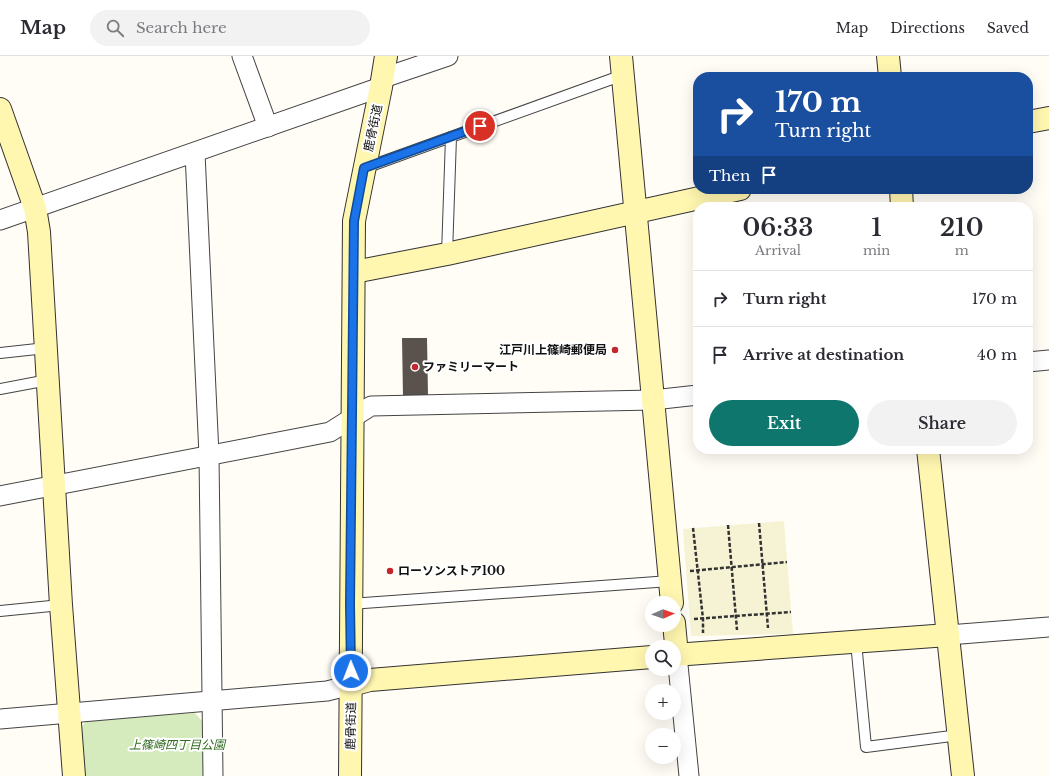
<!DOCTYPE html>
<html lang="en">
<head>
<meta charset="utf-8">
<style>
  :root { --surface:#fff; --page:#f2f2f3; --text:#2b2b33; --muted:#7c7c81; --line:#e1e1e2; --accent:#0f766e }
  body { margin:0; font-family:"Libre Baskerville","Noto Sans JP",serif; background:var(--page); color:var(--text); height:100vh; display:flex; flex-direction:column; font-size:15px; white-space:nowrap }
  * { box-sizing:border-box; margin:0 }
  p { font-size:13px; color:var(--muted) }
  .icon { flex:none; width:22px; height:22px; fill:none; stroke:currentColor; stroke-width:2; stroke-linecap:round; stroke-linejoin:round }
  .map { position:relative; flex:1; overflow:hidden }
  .side { position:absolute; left:693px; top:146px; width:340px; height:252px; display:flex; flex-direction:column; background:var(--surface); border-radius:16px; box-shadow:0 4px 16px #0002 }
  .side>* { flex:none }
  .hud { position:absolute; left:693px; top:16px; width:340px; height:122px; border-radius:16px; box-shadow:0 4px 16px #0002; background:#1a4fa0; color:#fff; overflow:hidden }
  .needle { width:26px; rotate:88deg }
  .fabs { position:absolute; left:645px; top:540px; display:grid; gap:8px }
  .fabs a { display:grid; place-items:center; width:36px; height:36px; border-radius:50%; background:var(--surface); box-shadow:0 4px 16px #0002; font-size:20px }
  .pin { position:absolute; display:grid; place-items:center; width:34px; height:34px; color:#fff; margin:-17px; border:2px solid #fff; border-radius:50%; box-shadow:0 1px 4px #0007 }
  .me { position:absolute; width:44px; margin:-22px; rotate:359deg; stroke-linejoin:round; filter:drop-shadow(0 0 3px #0008) }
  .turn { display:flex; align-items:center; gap:14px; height:84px; padding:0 16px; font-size:18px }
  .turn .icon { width:52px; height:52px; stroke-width:2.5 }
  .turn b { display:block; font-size:28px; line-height:34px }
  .then { display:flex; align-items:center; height:38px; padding:0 16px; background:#0003; gap:8px; font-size:15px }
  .eta { display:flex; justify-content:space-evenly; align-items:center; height:68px; text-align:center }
  .eta b { font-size:24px; font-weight:600; line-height:28px }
  .button { display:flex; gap:8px; margin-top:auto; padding:8px 16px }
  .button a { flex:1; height:46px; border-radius:24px; background:var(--accent); color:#fff; font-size:16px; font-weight:600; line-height:46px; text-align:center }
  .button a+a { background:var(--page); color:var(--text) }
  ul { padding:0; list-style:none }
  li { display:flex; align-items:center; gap:12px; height:56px; padding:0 16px; border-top:1px solid var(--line) }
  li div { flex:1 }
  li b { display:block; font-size:15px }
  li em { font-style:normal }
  header { display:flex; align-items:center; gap:24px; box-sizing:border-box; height:56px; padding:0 20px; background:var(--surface); border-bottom:1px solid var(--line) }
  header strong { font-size:19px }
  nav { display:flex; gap:22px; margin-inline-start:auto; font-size:14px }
  .search { width:280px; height:36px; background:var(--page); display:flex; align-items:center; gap:10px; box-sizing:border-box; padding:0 14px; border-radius:22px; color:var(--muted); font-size:15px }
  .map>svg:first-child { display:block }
  .farmland { fill:#f6f3d4 }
  .green { fill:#d5ebbd }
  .building { fill:#5a524d }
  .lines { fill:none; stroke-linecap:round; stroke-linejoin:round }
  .lane-casing { stroke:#444; stroke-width:12 }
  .street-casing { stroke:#444; stroke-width:21 }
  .secondary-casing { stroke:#333; stroke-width:24 }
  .path { stroke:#333; stroke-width:2.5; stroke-dasharray:4 2; stroke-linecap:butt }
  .lane { stroke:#fff; stroke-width:10 }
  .street { stroke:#fff; stroke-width:19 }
  .secondary { stroke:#fff6b0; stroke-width:22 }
  .route-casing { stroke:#114b97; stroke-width:10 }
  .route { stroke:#1a73e8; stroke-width:7 }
  .poi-dot { fill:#c4262e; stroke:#fff; stroke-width:1.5 }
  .labels { text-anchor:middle; stroke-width:4; stroke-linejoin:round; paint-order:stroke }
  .street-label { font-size:12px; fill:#111; stroke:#fff }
  .poi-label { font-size:12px; font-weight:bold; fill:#111; stroke:#fff; text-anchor:start }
  .park-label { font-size:12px; font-style:italic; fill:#2f6b1f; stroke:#fff }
</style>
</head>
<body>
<header>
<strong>Map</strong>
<div class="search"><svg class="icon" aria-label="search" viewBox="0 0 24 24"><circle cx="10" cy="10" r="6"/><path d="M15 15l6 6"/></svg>Search here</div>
<nav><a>Map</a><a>Directions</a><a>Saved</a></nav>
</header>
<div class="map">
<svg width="1049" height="720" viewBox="0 0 1049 720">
  <rect width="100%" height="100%" fill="#fffdf5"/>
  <!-- farmland -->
  <polygon class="farmland" points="784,465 793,578 691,580 683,473"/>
  <!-- green -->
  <polygon class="green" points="195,657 208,672 208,720 84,720 81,673 87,663"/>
  <!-- building -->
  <polygon class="building" points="402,282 427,282 428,340 403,341"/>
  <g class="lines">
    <defs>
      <g id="lane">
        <polyline points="365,112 623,19"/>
        <polyline points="447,198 451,81"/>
        <polyline points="0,297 46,292"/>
        <polyline points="0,333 48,324"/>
        <polyline points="350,548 670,525"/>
        <polyline points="0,555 61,549"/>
        <polyline points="856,586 866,691 959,679"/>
      </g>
      <g id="street">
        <polyline points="242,0 268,71"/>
        <polyline points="383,22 448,0"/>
        <polyline points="195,97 209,399 213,720"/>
        <polyline points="0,164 381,31"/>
        <polyline points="1028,306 1049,304"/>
        <polyline points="0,440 330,376 371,350 653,344 698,339"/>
        <polyline points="948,579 1049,571"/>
        <polyline points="677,599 689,720"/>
        <polyline points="0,663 327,635 351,629"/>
      </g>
      <g id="secondary">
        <polyline points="621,0 672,547"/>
        <polyline points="888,0 890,21"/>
        <polyline points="0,53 35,152 39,176 61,549 74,720"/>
        <polyline points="1028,66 1049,62"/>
        <polyline points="901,133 902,151"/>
        <polyline points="354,216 447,198 740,133"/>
        <polyline points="928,393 963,720"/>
        <polyline points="674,567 677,599"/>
        <polyline points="674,599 948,579"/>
        <polyline points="351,629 370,624 652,601"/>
        <polyline points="350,720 354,165 381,31 386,0"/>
      </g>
    </defs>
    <!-- lane casing -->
    <use href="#lane" class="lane-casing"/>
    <!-- street casing -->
    <use href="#street" class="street-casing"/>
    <!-- secondary casing -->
    <use href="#secondary" class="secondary-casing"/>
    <!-- path -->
    <g class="path">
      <polyline points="759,467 768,572"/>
      <polyline points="728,469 737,574"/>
      <polyline points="693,472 703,563 703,577"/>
      <polyline points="690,515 787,506"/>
      <polyline points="694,563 791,556"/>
    </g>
    <!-- lane -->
    <use href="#lane" class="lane"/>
    <!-- street -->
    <use href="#street" class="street"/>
    <!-- secondary -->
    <use href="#secondary" class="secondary"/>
  </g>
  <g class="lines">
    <defs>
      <polyline id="route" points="351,615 350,548 354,165 364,112 480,70"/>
    </defs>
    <!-- route casing -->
    <use href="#route" class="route-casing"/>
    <!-- route -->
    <use href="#route" class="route"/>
  </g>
  <!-- markers -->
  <g class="poi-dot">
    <circle cx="615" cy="294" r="4"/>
    <circle cx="415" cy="311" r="4"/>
    <circle cx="390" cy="515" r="4"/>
  </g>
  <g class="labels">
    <!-- street labels -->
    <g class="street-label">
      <text transform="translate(373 72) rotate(-78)" y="4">鹿骨街道</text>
      <text transform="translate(351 670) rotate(-89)" y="4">鹿骨街道</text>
    </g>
    <!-- poi labels -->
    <g class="poi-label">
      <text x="607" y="298" text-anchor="end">江戸川上篠崎郵便局</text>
      <text x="423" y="315">ファミリーマート</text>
      <text x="398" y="519">ローソンストア100</text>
    </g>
    <!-- park labels -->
    <g class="park-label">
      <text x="177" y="693">上篠崎四丁目公園</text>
    </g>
  </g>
</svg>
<div class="fabs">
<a><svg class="needle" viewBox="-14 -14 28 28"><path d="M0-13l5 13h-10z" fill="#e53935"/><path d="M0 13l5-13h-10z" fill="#7c7c81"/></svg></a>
<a><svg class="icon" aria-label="search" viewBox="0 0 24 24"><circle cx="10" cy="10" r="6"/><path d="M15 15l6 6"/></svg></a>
<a>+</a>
<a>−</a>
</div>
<div class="pin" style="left:480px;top:70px;background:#d93025"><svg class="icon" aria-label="arrive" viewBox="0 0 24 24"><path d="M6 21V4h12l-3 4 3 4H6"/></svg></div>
<svg class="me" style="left:351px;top:615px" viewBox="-20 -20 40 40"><circle r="17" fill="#1a73e8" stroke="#fff" stroke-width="3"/><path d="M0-11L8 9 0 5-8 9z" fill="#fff"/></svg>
<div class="hud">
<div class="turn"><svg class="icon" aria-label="right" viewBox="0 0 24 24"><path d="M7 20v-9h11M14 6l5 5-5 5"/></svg><div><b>170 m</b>Turn right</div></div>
<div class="then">Then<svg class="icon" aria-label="arrive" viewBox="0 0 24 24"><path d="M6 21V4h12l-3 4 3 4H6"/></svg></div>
</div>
<section class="side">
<div class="eta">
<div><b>06:33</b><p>Arrival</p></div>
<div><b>1</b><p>min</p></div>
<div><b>210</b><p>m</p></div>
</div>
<ul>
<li><svg class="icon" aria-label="right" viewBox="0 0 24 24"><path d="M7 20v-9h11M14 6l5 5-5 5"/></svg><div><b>Turn right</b></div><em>170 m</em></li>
<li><svg class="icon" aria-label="arrive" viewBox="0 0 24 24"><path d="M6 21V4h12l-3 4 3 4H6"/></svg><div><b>Arrive at destination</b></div><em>40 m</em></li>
</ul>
<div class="button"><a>Exit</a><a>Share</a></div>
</section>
</div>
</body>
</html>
